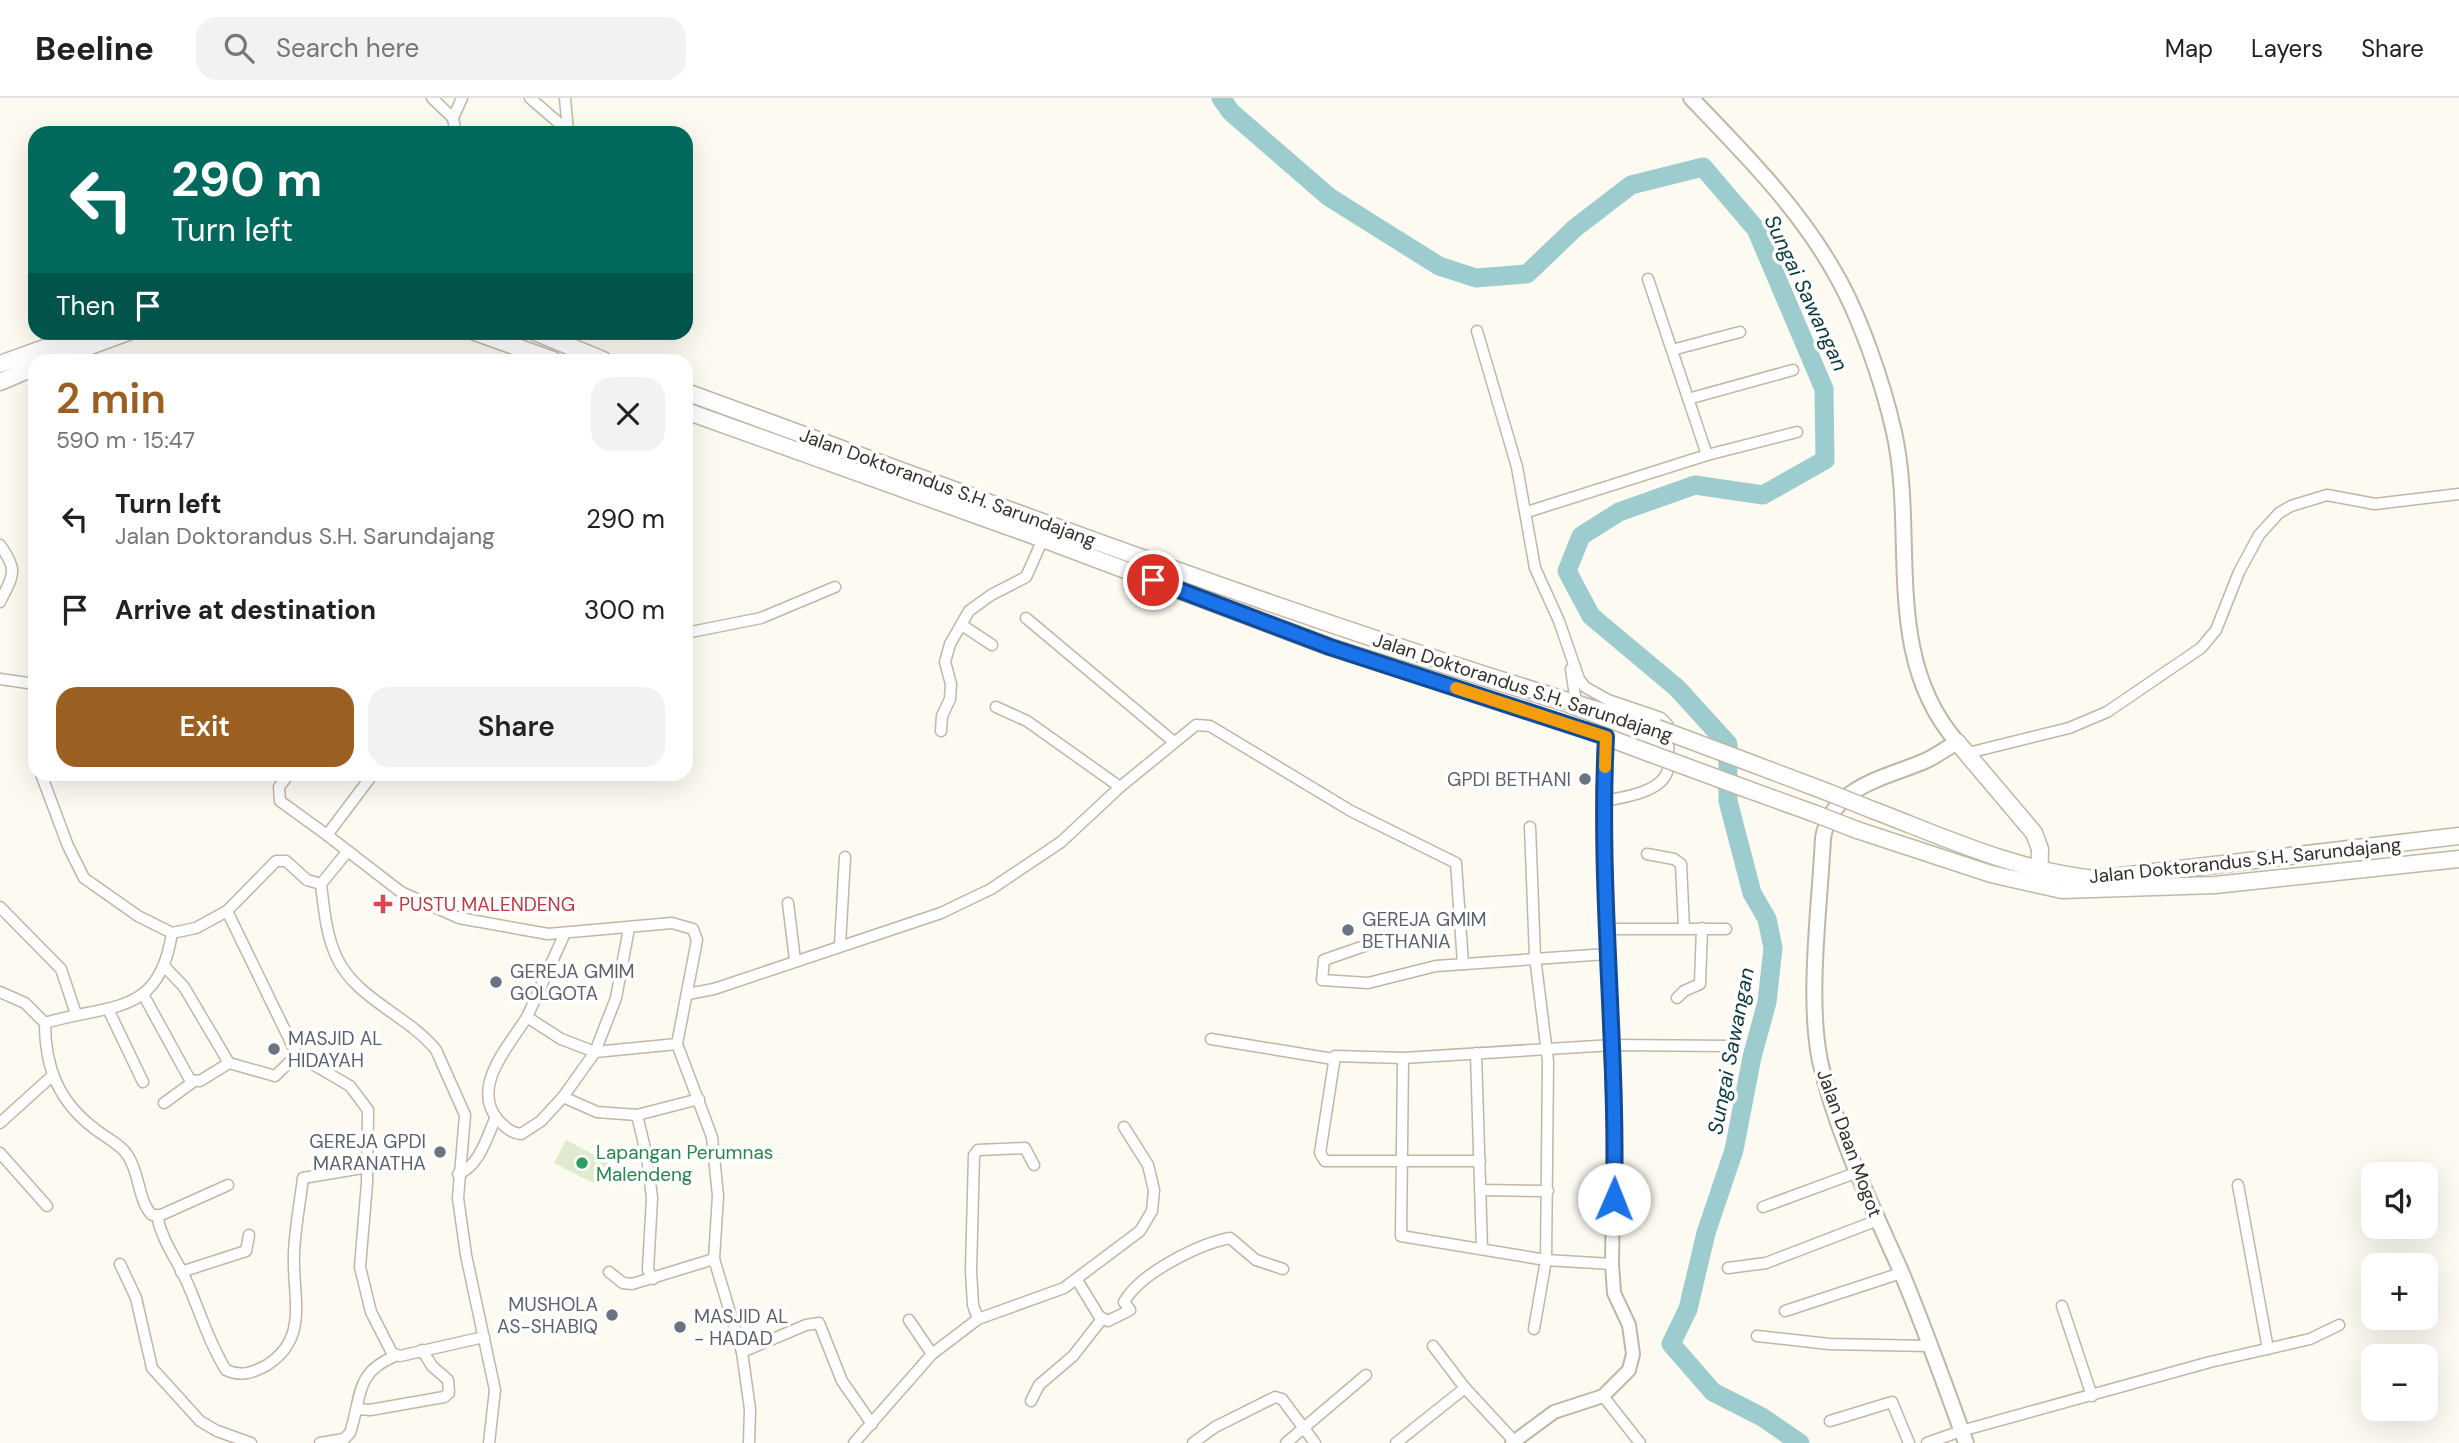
<!DOCTYPE html>
<html lang="en">
<head>
<meta charset="utf-8">
<style>
  :root { --surface:#fff; --page:#f2f2f2; --text:#222; --muted:#767676; --line:#e0e0e0; --accent:#9b5f21 }
  body { margin:0; font-family:"DM Sans",sans-serif; background:var(--page); color:var(--text); height:100vh; display:flex; flex-direction:column; font-size:26px; white-space:nowrap }
  * { box-sizing:border-box; margin:0 }
  p { font-size:23px; color:var(--muted) }
  .icon { flex:none; width:38px; height:38px; fill:none; stroke:currentColor; stroke-width:2; stroke-linecap:round; stroke-linejoin:round }
  .map { position:relative; flex:1; overflow:hidden }
  .sheet { position:absolute; left:28px; top:256px; width:665px; height:427px; display:flex; flex-direction:column; background:var(--surface); border-radius:21px; box-shadow:0 7px 28px #0002 }
  .sheet>* { flex:none }
  .banner { position:absolute; left:28px; top:28px; width:665px; height:214px; border-radius:21px; box-shadow:0 7px 28px #0002; background:#00695c; color:#fff; overflow:hidden }
  .tools { position:absolute; left:2361px; top:1064px; display:grid; gap:14px }
  .tools a { display:grid; place-items:center; width:77px; height:77px; border-radius:14px; background:var(--surface); box-shadow:0 7px 28px #0002; font-size:35px }
  .pin { position:absolute; display:grid; place-items:center; width:60px; height:60px; color:#fff; margin:-30px; border:4px solid #fff; border-radius:50%; box-shadow:0 2px 7px #0007 }
  .me { position:absolute; width:77px; margin:-38px; rotate:1deg; stroke-linejoin:round; filter:drop-shadow(0 0 5px #0008) }
  .turn { display:flex; align-items:center; gap:24px; height:147px; padding:0 28px; font-size:32px }
  .turn .icon { width:91px; height:91px; stroke-width:2.5 }
  .turn b { display:block; font-size:49px; line-height:60px }
  .then { display:flex; align-items:center; height:66px; padding:0 28px; background:#0003; gap:14px; font-size:26px }
  .round { display:grid; place-items:center; flex:none; width:74px; height:74px; border-radius:21px; background:var(--page) }
  .headline { display:flex; align-items:center; justify-content:space-between; height:119px; padding:0 28px }
  h1 { font-size:42px; font-weight:600; line-height:52px; color:var(--accent) }
  .button { display:flex; gap:14px; margin-top:auto; padding:14px 28px }
  .button a { flex:1; height:80px; border-radius:21px; background:var(--accent); color:#fff; font-size:28px; font-weight:600; line-height:80px; text-align:center }
  .button a+a { background:var(--page); color:var(--text) }
  ul { padding:0; list-style:none }
  li { display:flex; align-items:center; gap:21px; height:91px; padding:0 28px }
  li div { flex:1 }
  li b { display:block; font-size:26px }
  li em { font-style:normal }
  header { display:flex; align-items:center; gap:42px; box-sizing:border-box; height:98px; padding:0 35px; background:var(--surface); border-bottom:2px solid var(--line) }
  header strong { font-size:33px }
  nav { display:flex; gap:38px; margin-inline-start:auto; font-size:24px }
  .search { width:490px; height:63px; background:var(--page); display:flex; align-items:center; gap:18px; box-sizing:border-box; padding:0 24px; border-radius:21px; color:var(--muted); font-size:26px }
  .map>svg:first-child { display:block }
  .green { fill:#dfeacf }
  .lines { fill:none; stroke-linecap:round; stroke-linejoin:round }
  .river { stroke:#9cccce; stroke-width:19 }
  .minor-casing { stroke:#c0b7a5; stroke-width:13 }
  .tertiary-casing { stroke:#c0b7a5; stroke-width:16 }
  .secondary-casing { stroke:#c0b7a5; stroke-width:18 }
  .primary-casing { stroke:#c0b7a5; stroke-width:19 }
  .trunk-casing { stroke:#c0b7a5; stroke-width:19 }
  .minor { stroke:#fff; stroke-width:10 }
  .tertiary { stroke:#fff; stroke-width:12 }
  .secondary { stroke:#fff; stroke-width:14 }
  .primary { stroke:#fff; stroke-width:16 }
  .trunk { stroke:#fff; stroke-width:16 }
  .trunk-bridge-casing { stroke:#c0b7a5; stroke-width:19; stroke-linecap:butt }
  .trunk-bridge { stroke:#fff; stroke-width:16 }
  .route-casing { stroke:#114b97; stroke-width:18 }
  .route { stroke:#1a73e8; stroke-width:12 }
  .slow { stroke:#f59e0b; stroke-width:12 }
  .worship-dot { fill:#6b7280; stroke:#fff; stroke-width:2.5 }
  .health-dot { fill:#e0444e; stroke:#fff; stroke-width:2.5 }
  .leisure-dot { fill:#2e9e5b; stroke:#fff; stroke-width:2.5 }
  .labels { text-anchor:middle; stroke-width:7; stroke-linejoin:round; paint-order:stroke }
  .street-label { font-size:19px; fill:#343029; stroke:#fff }
  .worship-label { font-size:19px; fill:#5b616d; stroke:#fff; text-anchor:start }
  .health-label { font-size:19px; fill:#be3a42; stroke:#fff; text-anchor:start }
  .leisure-label { font-size:19px; fill:#27864d; stroke:#fff; text-anchor:start }
  .water-label { font-size:21px; font-style:italic; fill:#0d3b3d; stroke:#fff }
</style>
</head>
<body>
<header>
<strong>Beeline</strong>
<div class="search"><svg class="icon" aria-label="search" viewBox="0 0 24 24"><circle cx="10" cy="10" r="6"/><path d="M15 15l6 6"/></svg>Search here</div>
<nav><a>Map</a><a>Layers</a><a>Share</a></nav>
</header>
<div class="map">
<svg width="2459" height="1345" viewBox="0 0 2459 1345">
  <rect width="100%" height="100%" fill="#fdfaf2"/>
  <!-- green -->
  <polygon class="green" points="566,1042 609,1065 597,1087 554,1065"/>
  <g class="lines">
    <!-- river -->
    <polyline class="river" points="1221,0 1231,14 1329,99 1439,168 1476,180 1527,176 1575,130 1631,87 1703,69 1756,131 1824,291 1825,362 1763,397 1695,387 1619,414 1581,438 1567,473 1591,518 1677,590 1728,646 1728,703 1752,795 1767,821 1773,850 1767,904 1752,959 1734,1052 1706,1135 1688,1211 1671,1246 1713,1294 1762,1319 1800,1345"/>
    <defs>
      <g id="minor">
        <polyline points="432,0 453,20"/>
        <polyline points="530,0 567,32"/>
        <polyline points="565,0 568,34"/>
        <polyline points="451,35 455,31 453,20 462,0"/>
        <path d="M1477 233 1517 369 1535 470 1559 523 1579 581 1585 589 1608 602 1661 620 1667 626C1667 640 1670 656 1668 670 1665 694 1622 700 1603 703"/>
        <polyline points="1672,252 1740,234"/>
        <polyline points="1688,301 1793,272"/>
        <polyline points="1707,357 1797,334"/>
        <polyline points="1527,414 1707,357 1648,181"/>
        <path d="M0 447C19 474 13 477 0 504"/>
        <polyline points="1026,520 1174,644"/>
        <polyline points="962,527 992,547"/>
        <polyline points="686,535 761,520 835,489"/>
        <polyline points="1571,571 1576,605"/>
        <polyline points="0,581 35,586"/>
        <polyline points="996,609 1027,623 1120,689"/>
        <polyline points="941,633 942,618 950,601 951,586 945,564 950,546 969,513 991,497 1026,479 1043,441"/>
        <polyline points="1968,655 2069,630 2107,614 2201,550 2216,532 2239,474 2259,437 2279,415 2291,408 2327,397 2375,406 2459,396"/>
        <polyline points="41,676 68,748 84,780 138,818 172,835 196,830 227,813 276,763 286,763 307,782 321,786"/>
        <polyline points="289,676 279,689 280,703 327,737"/>
        <polyline points="373,676 327,737 401,794 459,820 548,836 672,825 693,831 697,842 677,946 712,1039 718,1098 714,1161 742,1254 750,1311 749,1345"/>
        <polyline points="1530,729 1535,859 1548,963 1546,1162 1534,1231"/>
        <path d="M347 754 321 786C324 811 326 837 337 860 356 901 409 918 436 952L465 1017 458 1100 466 1157 495 1292 489 1345"/>
        <polyline points="1647,756 1674,761 1681,766 1684,830"/>
        <polyline points="788,805 795,862"/>
        <polyline points="0,809 61,871 76,916"/>
        <polyline points="227,813 297,957 350,988 368,1012 367,1085 360,1169 371,1214 392,1255 400,1258 484,1239"/>
        <polyline points="1607,831 1726,831"/>
        <polyline points="565,835 527,919 561,941 595,954 616,900 629,830"/>
        <polyline points="1377,839 1370,846 1324,862 1322,882 1368,885 1436,868 1607,856"/>
        <polyline points="840,847 845,759"/>
        <polyline points="165,869 184,889 229,965 275,978 297,957"/>
        <path d="M0 894 25 905 45 925C112 905 159 919 172 835"/>
        <polyline points="688,896 714,891 941,815 991,791 1061,744 1120,689 1196,627 1210,628 1351,713 1456,765 1463,866"/>
        <polyline points="144,898 190,982 200,983 229,965"/>
        <polyline points="1677,900 1684,893 1700,886 1702,830"/>
        <polyline points="108,911 143,984"/>
        <path d="M527 919C509 948 470 989 498 1022 505 1029 511 1035 521 1036L541 1023 563 999"/>
        <path d="M45 925C45 970 59 1004 95 1031 106 1040 121 1046 128 1058 140 1076 138 1103 152 1117H161L228 1087"/>
        <polyline points="1211,941 1333,961"/>
        <polyline points="1476,955 1482,1151"/>
        <polyline points="1403,960 1401,1138 1546,1162 1612,1166"/>
        <polyline points="164,1005 193,984"/>
        <polyline points="637,1017 597,1014 563,999 595,954 677,946"/>
        <polyline points="0,1025 52,978"/>
        <polyline points="0,1055 47,1108"/>
        <polyline points="1480,1063 1325,1063 1320,1055 1335,958 1403,960 1613,947 1730,948"/>
        <path d="M458 1076C480 1068 487 1038 496 1019"/>
        <polyline points="2238,1087 2268,1251"/>
        <polyline points="1480,1092 1548,1093"/>
        <polyline points="1763,1109 1858,1074"/>
        <path d="M157 1118C162 1143 176 1160 186 1182 200 1213 208 1243 226 1272 241 1279 253 1275 267 1267 310 1240 292 1198 294 1155 295 1130 300 1105 303 1080L368 1069"/>
        <polyline points="120,1166 136,1200 152,1270 200,1323 217,1333 251,1345"/>
        <polyline points="1728,1170 1766,1165 1878,1122"/>
        <polyline points="181,1174 246,1153 249,1137"/>
        <polyline points="609,1174 623,1185 632,1186 714,1161"/>
        <polyline points="653,1181 648,1172 652,1100 647,1059 637,1017 699,1001"/>
        <path d="M1077 1182 1099 1218 1108 1223 1130 1212 1124 1204C1140 1175 1199 1146 1230 1140L1256 1162 1283 1171"/>
        <polyline points="2062,1208 2092,1298"/>
        <polyline points="1785,1213 1901,1175"/>
        <polyline points="978,1221 973,1207 971,1173 974,1057 978,1052 1025,1050 1034,1067"/>
        <polyline points="909,1222 932,1256"/>
        <polyline points="1757,1238 1829,1246 1929,1248"/>
        <polyline points="1433,1248 1465,1290"/>
        <polyline points="742,1254 806,1227 819,1225 842,1283 872,1326"/>
        <polyline points="1603,1298 1640,1345"/>
        <polyline points="1031,1303 1039,1287 1073,1258 1102,1221"/>
        <polyline points="358,1311 370,1312 444,1299 449,1295 448,1282 432,1268 422,1252"/>
        <polyline points="1830,1323 1892,1304 1909,1345"/>
        <path d="M320 1345 344 1341 350 1335C362 1299 354 1275 395 1258"/>
        <polyline points="854,1345 932,1256 978,1221 1064,1190 1140,1133 1152,1113 1154,1092 1148,1067 1124,1029"/>
        <polyline points="1193,1345 1215,1329 1275,1299 1282,1301 1315,1345"/>
        <polyline points="1286,1345 1366,1277"/>
        <polyline points="1396,1345 1465,1290 1514,1343"/>
        <polyline points="1927,1345 1961,1333 2210,1264 2310,1241 2339,1227"/>
      </g>
      <polyline id="tertiary" points="1512,1345 1554,1314 1603,1298 1629,1272 1633,1256 1629,1227 1614,1195 1612,1166 1614,1032 1603,703 1606,639"/>
      <path id="secondary" d="M1691 0C1743 54 1798 109 1835 175 1860 218 1883 285 1894 334 1917 437 1881 557 1957 644 1947 650 1936 658 1925 663 1883 681 1832 688 1823 740 1820 805 1807 900 1820 963 1836 1034 1870 1104 1900 1171 1924 1228 1945 1287 1966 1345"/>
      <polyline id="primary" points="1957,644 2034,735 2040,751 2039,783"/>
      <g id="trunk">
        <polyline points="475,234 553,262"/>
        <polyline points="535,234 603,262"/>
        <polyline points="52,262 128,234"/>
        <polyline points="0,266 89,234"/>
        <polyline points="0,284 35,269"/>
        <path d="M686 294C1008 411 1328 533 1657 630"/>
        <polyline points="686,313 1043,441 1330,549 1561,622 1649,655"/>
        <polyline points="1748,664 1830,695"/>
        <polyline points="1744,690 1816,716"/>
        <path d="M1870 711C1944 739 2016 773 2095 781L2459 738"/>
        <polyline points="1857,732 1991,776 2062,792 2215,787 2459,761"/>
      </g>
    </defs>
    <!-- minor casing -->
    <use href="#minor" class="minor-casing"/>
    <!-- tertiary casing -->
    <use href="#tertiary" class="tertiary-casing"/>
    <!-- secondary casing -->
    <use href="#secondary" class="secondary-casing"/>
    <!-- primary casing -->
    <use href="#primary" class="primary-casing"/>
    <!-- trunk casing -->
    <use href="#trunk" class="trunk-casing"/>
    <!-- minor -->
    <use href="#minor" class="minor"/>
    <!-- tertiary -->
    <use href="#tertiary" class="tertiary"/>
    <!-- secondary -->
    <use href="#secondary" class="secondary"/>
    <!-- primary -->
    <use href="#primary" class="primary"/>
    <!-- trunk -->
    <use href="#trunk" class="trunk"/>
    <defs>
      <g id="trunk-bridge">
        <polyline points="1657,630 1748,664"/>
        <polyline points="1649,655 1744,690"/>
        <polyline points="1830,695 1870,711"/>
        <polyline points="1816,716 1857,732"/>
      </g>
    </defs>
    <!-- trunk-bridge casing -->
    <use href="#trunk-bridge" class="trunk-bridge-casing"/>
    <!-- trunk-bridge -->
    <use href="#trunk-bridge" class="trunk-bridge"/>
  </g>
  <g class="lines">
    <defs>
      <path id="route" d="M1153 482 1330 549 1606 639C1598 793 1618 947 1614 1101"/>
    </defs>
    <!-- route casing -->
    <use href="#route" class="route-casing"/>
    <!-- route -->
    <use href="#route" class="route"/>
    <!-- slow -->
    <polyline class="slow" points="1456,590 1606,639 1605,669"/>
  </g>
  <!-- markers -->
  <g class="worship-dot">
    <circle cx="1585" cy="681" r="7"/>
    <circle cx="1348" cy="832" r="7"/>
    <circle cx="496" cy="884" r="7"/>
    <circle cx="274" cy="951" r="7"/>
    <circle cx="440" cy="1054" r="7"/>
    <circle cx="612" cy="1217" r="7"/>
    <circle cx="680" cy="1229" r="7"/>
  </g>
  <path class="health-dot" d="M379.5 795.5h7v7h7v7h-7v7h-7v-7h-7v-7h7z"/>
  <circle class="leisure-dot" cx="582" cy="1065" r="7"/>
  <g class="labels">
    <!-- street labels -->
    <g class="street-label">
      <text transform="translate(948 389) rotate(20)" y="7">Jalan Doktorandus S.H. Sarundajang</text>
      <text transform="translate(1523 589) rotate(18)" y="7">Jalan Doktorandus S.H. Sarundajang</text>
      <text transform="translate(2245 762) rotate(-6)" y="7">Jalan Doktorandus S.H. Sarundajang</text>
      <text transform="translate(1850 1045) rotate(70)" y="7">Jalan Daan Mogot</text>
    </g>
    <!-- worship labels -->
    <g class="worship-label">
      <text x="1571" y="688" text-anchor="end">GPDI BETHANI</text>
      <text x="1362" y="828">GEREJA GMIM<tspan x="1362" dy="22">BETHANIA</tspan></text>
      <text x="510" y="880">GEREJA GMIM<tspan x="510" dy="22">GOLGOTA</tspan></text>
      <text x="288" y="947">MASJID AL<tspan x="288" dy="22">HIDAYAH</tspan></text>
      <text x="426" y="1050" text-anchor="end">GEREJA GPDI<tspan x="426" dy="22">MARANATHA</tspan></text>
      <text x="598" y="1213" text-anchor="end">MUSHOLA<tspan x="598" dy="22">AS-SHABIQ</tspan></text>
      <text x="694" y="1225">MASJID AL<tspan x="694" dy="22">- HADAD</tspan></text>
    </g>
    <!-- health labels -->
    <g class="health-label">
      <text x="399" y="813">PUSTU MALENDENG</text>
    </g>
    <!-- leisure labels -->
    <g class="leisure-label">
      <text x="596" y="1061">Lapangan Perumnas<tspan x="596" dy="22">Malendeng</tspan></text>
    </g>
    <!-- water labels -->
    <g class="water-label">
      <text transform="translate(1806 195) rotate(65)" y="7">Sungai Sawangan</text>
      <text transform="translate(1731 953) rotate(-79)" y="7">Sungai Sawangan</text>
    </g>
  </g>
</svg>
<div class="tools">
<a><svg class="icon" aria-label="sound" viewBox="0 0 24 24"><path d="M4 9h4l5-4v14l-5-4H4zM17 9q2 3 0 6"/></svg></a>
<a>+</a>
<a>−</a>
</div>
<div class="pin" style="left:1153px;top:482px;background:#d93025"><svg class="icon" aria-label="arrive" viewBox="0 0 24 24"><path d="M6 21V4h12l-3 4 3 4H6"/></svg></div>
<svg class="me" style="left:1614px;top:1101px" viewBox="-20 -20 40 40"><circle r="19" fill="#fff"/><path d="M0-13L10 11 0 6-10 11z" fill="#1a73e8"/></svg>
<div class="banner">
<div class="turn"><svg class="icon" aria-label="left" viewBox="0 0 24 24"><path d="M17 20v-9H6M10 6l-5 5 5 5"/></svg><div><b>290 m</b>Turn left</div></div>
<div class="then">Then<svg class="icon" aria-label="arrive" viewBox="0 0 24 24"><path d="M6 21V4h12l-3 4 3 4H6"/></svg></div>
</div>
<section class="sheet">
<div class="headline"><div><h1>2 min</h1><p>590 m · 15:47</p></div><a class="round"><svg class="icon" aria-label="close" viewBox="0 0 24 24"><path d="M6 6l12 12M18 6L6 18"/></svg></a></div>
<ul>
<li><svg class="icon" aria-label="left" viewBox="0 0 24 24"><path d="M17 20v-9H6M10 6l-5 5 5 5"/></svg><div><b>Turn left</b><p>Jalan Doktorandus S.H. Sarundajang</p></div><em>290 m</em></li>
<li><svg class="icon" aria-label="arrive" viewBox="0 0 24 24"><path d="M6 21V4h12l-3 4 3 4H6"/></svg><div><b>Arrive at destination</b></div><em>300 m</em></li>
</ul>
<div class="button"><a>Exit</a><a>Share</a></div>
</section>
</div>
</body>
</html>
